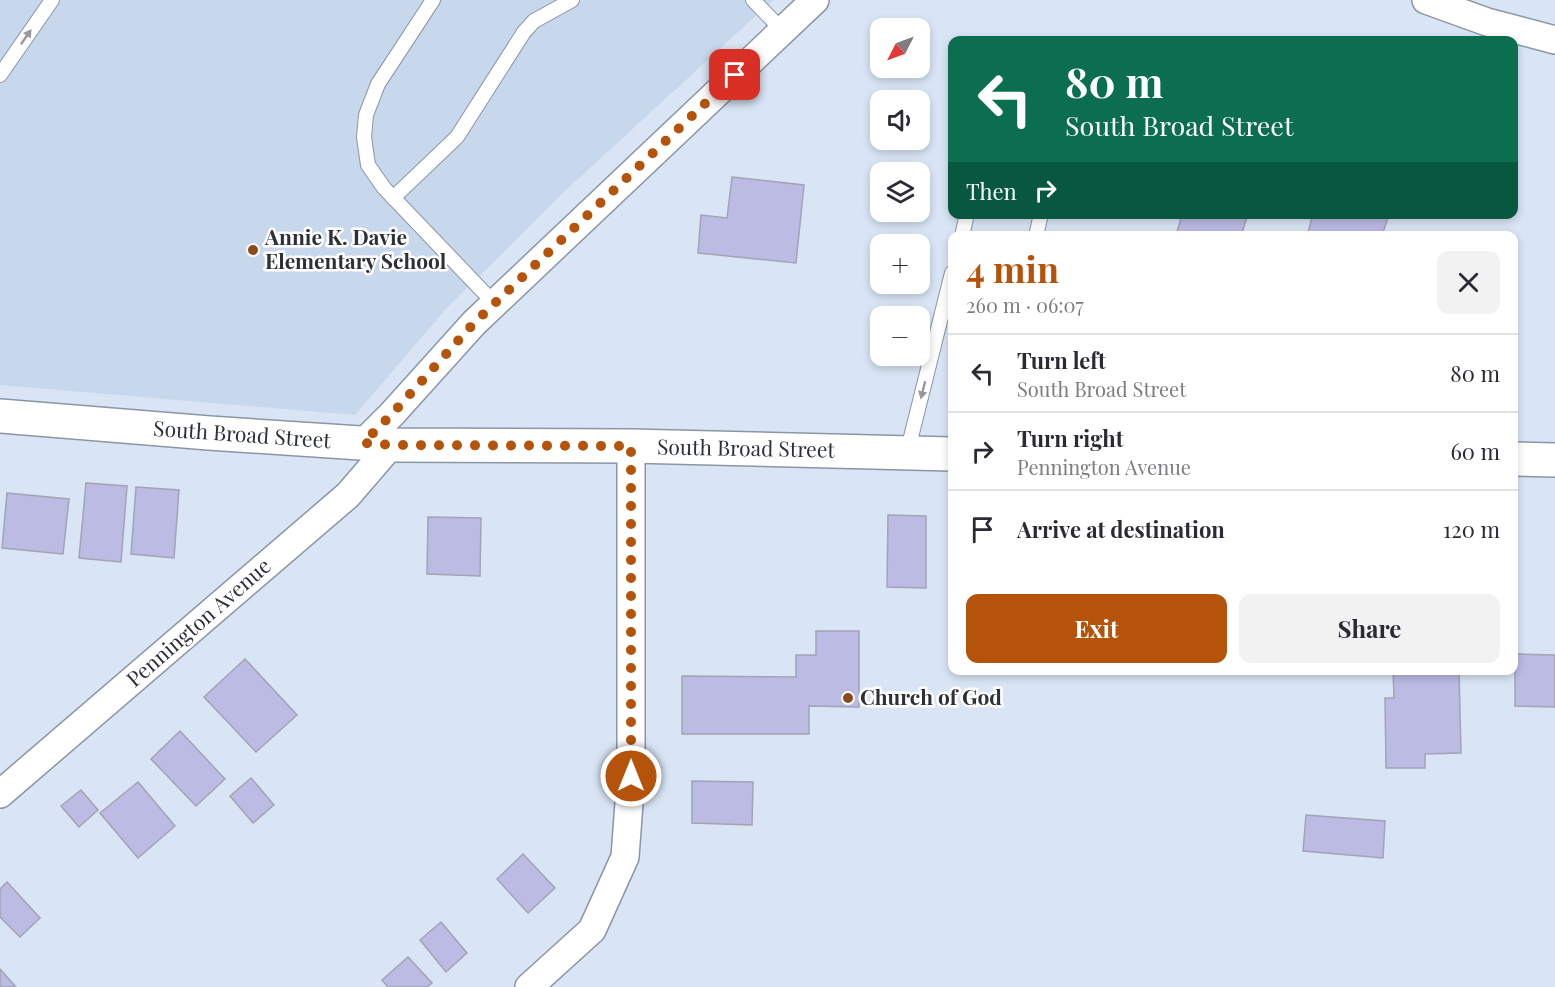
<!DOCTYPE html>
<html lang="en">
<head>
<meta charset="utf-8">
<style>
  :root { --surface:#fff; --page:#f2f2f3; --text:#2b2b33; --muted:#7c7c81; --line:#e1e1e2; --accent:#b45309 }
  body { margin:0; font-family:"Playfair Display",serif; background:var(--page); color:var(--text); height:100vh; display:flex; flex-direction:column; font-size:22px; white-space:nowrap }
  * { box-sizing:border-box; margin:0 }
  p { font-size:20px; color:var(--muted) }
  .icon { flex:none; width:33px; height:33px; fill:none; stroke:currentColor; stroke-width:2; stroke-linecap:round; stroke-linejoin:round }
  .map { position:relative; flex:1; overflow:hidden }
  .drawer { position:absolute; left:948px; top:231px; width:570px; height:444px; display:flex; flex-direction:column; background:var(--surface); border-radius:12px; box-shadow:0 3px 9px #0003 }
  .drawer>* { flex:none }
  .banner { position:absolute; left:948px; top:36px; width:570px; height:183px; border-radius:12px; box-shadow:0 3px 9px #0003; background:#0b6e4f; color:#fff; overflow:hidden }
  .needle { width:39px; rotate:228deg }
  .fabs { position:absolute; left:870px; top:18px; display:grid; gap:12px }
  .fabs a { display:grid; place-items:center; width:60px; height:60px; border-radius:12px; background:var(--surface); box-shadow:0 3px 9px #0003; font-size:30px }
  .pin { position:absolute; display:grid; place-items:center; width:51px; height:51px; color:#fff; margin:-26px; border-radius:12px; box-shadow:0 3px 9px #0006 }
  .me { position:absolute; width:66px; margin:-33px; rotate:0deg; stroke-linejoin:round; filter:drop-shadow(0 0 4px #0008) }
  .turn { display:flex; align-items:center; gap:21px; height:126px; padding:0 18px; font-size:27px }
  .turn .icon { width:78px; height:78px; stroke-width:2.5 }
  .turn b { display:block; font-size:42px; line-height:51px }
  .then { display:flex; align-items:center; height:57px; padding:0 18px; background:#0003; gap:12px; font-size:22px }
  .round { display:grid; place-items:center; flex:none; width:63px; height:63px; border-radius:12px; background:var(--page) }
  .summary { display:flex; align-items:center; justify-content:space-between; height:102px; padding:0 18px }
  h1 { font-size:36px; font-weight:700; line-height:45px; color:var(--accent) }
  .action { display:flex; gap:12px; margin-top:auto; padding:12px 18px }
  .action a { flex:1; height:69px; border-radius:12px; background:var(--accent); color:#fff; font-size:24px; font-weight:700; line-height:69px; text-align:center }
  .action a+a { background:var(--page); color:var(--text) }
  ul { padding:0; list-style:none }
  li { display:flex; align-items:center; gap:18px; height:78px; padding:0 18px; border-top:2px solid var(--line) }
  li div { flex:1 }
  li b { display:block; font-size:22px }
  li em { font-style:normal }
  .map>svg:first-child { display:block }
  .built { fill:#c7d7ec }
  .building { fill:#bbbbe4; stroke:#a3a3b4; stroke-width:1.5 }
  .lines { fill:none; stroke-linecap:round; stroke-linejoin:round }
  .lane-casing { stroke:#8a96a4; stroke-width:16 }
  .street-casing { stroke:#8a96a4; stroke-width:30 }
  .secondary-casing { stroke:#8a96a4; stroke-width:36 }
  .lane { stroke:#fff; stroke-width:14 }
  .street { stroke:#fff; stroke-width:27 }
  .secondary { stroke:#fff; stroke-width:33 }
  .oneway { fill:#96989b }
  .route { stroke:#b45309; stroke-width:10; stroke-dasharray:0 18 }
  .poi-dot { fill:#8d4a1a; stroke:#fff; stroke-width:2 }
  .labels { text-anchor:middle; stroke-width:5; stroke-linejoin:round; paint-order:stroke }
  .poi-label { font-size:21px; font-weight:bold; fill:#2c3137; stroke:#fff; text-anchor:start }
  .street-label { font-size:21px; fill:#2c3137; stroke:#fff }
</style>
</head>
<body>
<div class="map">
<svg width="1555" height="987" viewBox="0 0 1555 987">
  <rect width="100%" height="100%" fill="#d9e5f5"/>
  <!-- built -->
  <polygon class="built" points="0,0 773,0 566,190 445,310 355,415 0,385"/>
  <!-- building -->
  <g class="building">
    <polygon points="732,177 804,185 796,263 698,253 701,215 727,218"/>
    <polygon points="1182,214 1248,214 1241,236 1176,236"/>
    <polygon points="1313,214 1389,214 1382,236 1307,236"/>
    <polygon points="86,483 127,486 121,562 79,558"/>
    <polygon points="136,487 179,490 174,558 131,554"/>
    <polygon points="7,493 69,499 63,554 2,548"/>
    <polygon points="888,515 926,516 926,588 887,587"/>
    <polygon points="428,517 481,518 480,576 427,574"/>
    <polygon points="816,631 859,631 859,707 809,706 809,734 682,734 682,676 796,677 796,655 816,655"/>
    <polygon points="1515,654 1555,655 1555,707 1515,706"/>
    <polygon points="245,659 297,715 256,752 204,697"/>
    <polygon points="1393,670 1459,670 1461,753 1425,754 1425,768 1386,768 1385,698 1394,698"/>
    <polygon points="180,731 225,779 196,806 151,759"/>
    <polygon points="251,778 274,805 253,823 230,796"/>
    <polygon points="692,781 753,782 752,825 692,823"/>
    <polygon points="138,782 175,826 138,858 100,813"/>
    <polygon points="81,790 98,810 79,827 61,806"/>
    <polygon points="1306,815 1385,821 1383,858 1303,851"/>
    <polygon points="523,854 555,888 528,913 497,879"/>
    <polygon points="7,882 40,918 20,937 0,917 0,889"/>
    <polygon points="441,922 467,953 446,972 420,940"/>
    <polygon points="408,957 432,983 427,987 388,987 382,980"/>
    <polygon points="0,969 16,987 0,987"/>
  </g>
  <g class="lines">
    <defs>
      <g id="lane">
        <polyline points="433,0 378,84 366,115 364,137 368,165 384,188 494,303"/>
        <polyline points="753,0 783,31"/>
        <polyline points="0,75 52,0"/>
        <polyline points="393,198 457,137 524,32 534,21 572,0"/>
        <polyline points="962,236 967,214"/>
        <polyline points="1036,236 1041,214"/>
        <polyline points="907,453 952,273"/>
      </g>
      <g id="street">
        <polyline points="1426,0 1487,22 1555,40"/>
        <polyline points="363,443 392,414 474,323 815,0"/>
        <polyline points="0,794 348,495 391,445"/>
        <polyline points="529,987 592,930 625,857 631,776 631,446"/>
      </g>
      <g id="secondary">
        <polyline points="0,416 209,433 391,445 631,446 952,454"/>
        <polyline points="1514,459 1555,460"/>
      </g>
    </defs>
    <!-- lane casing -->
    <use href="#lane" class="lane-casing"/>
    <!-- street casing -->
    <use href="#street" class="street-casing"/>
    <!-- secondary casing -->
    <use href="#secondary" class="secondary-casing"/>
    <!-- lane -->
    <use href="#lane" class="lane"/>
    <!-- street -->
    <use href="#street" class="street"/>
    <!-- secondary -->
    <use href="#secondary" class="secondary"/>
  </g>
  <!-- one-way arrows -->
  <defs><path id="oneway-solid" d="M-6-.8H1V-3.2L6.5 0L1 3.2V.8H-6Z" transform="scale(1.5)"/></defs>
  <g class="oneway">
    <use href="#oneway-solid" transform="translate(26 37) rotate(-55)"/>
    <use href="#oneway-solid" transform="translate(923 390) rotate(104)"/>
  </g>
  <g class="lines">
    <!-- route -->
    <polyline class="route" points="631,776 631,446 391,445 363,443 392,414 474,323 735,75"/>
  </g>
  <!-- markers -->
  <g class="poi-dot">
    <circle cx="253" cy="250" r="6"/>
    <circle cx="848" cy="698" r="6"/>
  </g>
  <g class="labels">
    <!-- poi labels -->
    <g class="poi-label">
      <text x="265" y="245">Annie K. Davie<tspan x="265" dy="24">Elementary School</tspan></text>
      <text x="860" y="705">Church of God</text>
    </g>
    <!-- street labels -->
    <g class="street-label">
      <text transform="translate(242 435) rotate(4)" y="7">South Broad Street</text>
      <text transform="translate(746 449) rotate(1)" y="7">South Broad Street</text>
      <text transform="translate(199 623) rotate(-41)" y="7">Pennington Avenue</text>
    </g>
  </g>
</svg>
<div class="fabs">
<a><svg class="needle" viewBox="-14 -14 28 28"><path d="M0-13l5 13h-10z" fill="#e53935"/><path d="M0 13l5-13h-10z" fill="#7c7c81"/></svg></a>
<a><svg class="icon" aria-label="sound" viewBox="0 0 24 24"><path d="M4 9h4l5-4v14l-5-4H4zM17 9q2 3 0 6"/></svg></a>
<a><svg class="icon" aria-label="layers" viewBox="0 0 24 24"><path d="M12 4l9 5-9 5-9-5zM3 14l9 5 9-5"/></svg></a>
<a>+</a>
<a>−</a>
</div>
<div class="pin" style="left:735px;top:75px;background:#d93025"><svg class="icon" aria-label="arrive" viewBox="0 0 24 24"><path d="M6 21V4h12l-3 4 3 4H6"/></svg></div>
<svg class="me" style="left:631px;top:776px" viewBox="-20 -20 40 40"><circle r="17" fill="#b45309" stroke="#fff" stroke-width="3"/><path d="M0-11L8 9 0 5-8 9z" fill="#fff"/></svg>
<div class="banner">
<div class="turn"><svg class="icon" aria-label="left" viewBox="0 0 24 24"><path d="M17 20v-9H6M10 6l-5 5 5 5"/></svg><div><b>80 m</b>South Broad Street</div></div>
<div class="then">Then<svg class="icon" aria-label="right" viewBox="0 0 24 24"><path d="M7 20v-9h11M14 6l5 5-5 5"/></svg></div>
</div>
<section class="drawer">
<div class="summary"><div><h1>4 min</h1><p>260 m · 06:07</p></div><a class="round"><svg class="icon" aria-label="close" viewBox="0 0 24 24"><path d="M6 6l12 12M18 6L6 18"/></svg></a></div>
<ul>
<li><svg class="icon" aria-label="left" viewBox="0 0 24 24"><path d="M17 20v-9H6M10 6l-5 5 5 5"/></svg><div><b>Turn left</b><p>South Broad Street</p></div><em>80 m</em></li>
<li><svg class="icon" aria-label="right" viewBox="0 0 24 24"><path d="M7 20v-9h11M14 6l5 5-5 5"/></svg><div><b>Turn right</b><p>Pennington Avenue</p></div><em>60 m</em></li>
<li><svg class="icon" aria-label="arrive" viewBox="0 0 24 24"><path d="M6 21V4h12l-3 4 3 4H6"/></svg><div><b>Arrive at destination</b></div><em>120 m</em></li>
</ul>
<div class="action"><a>Exit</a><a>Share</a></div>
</section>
</div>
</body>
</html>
